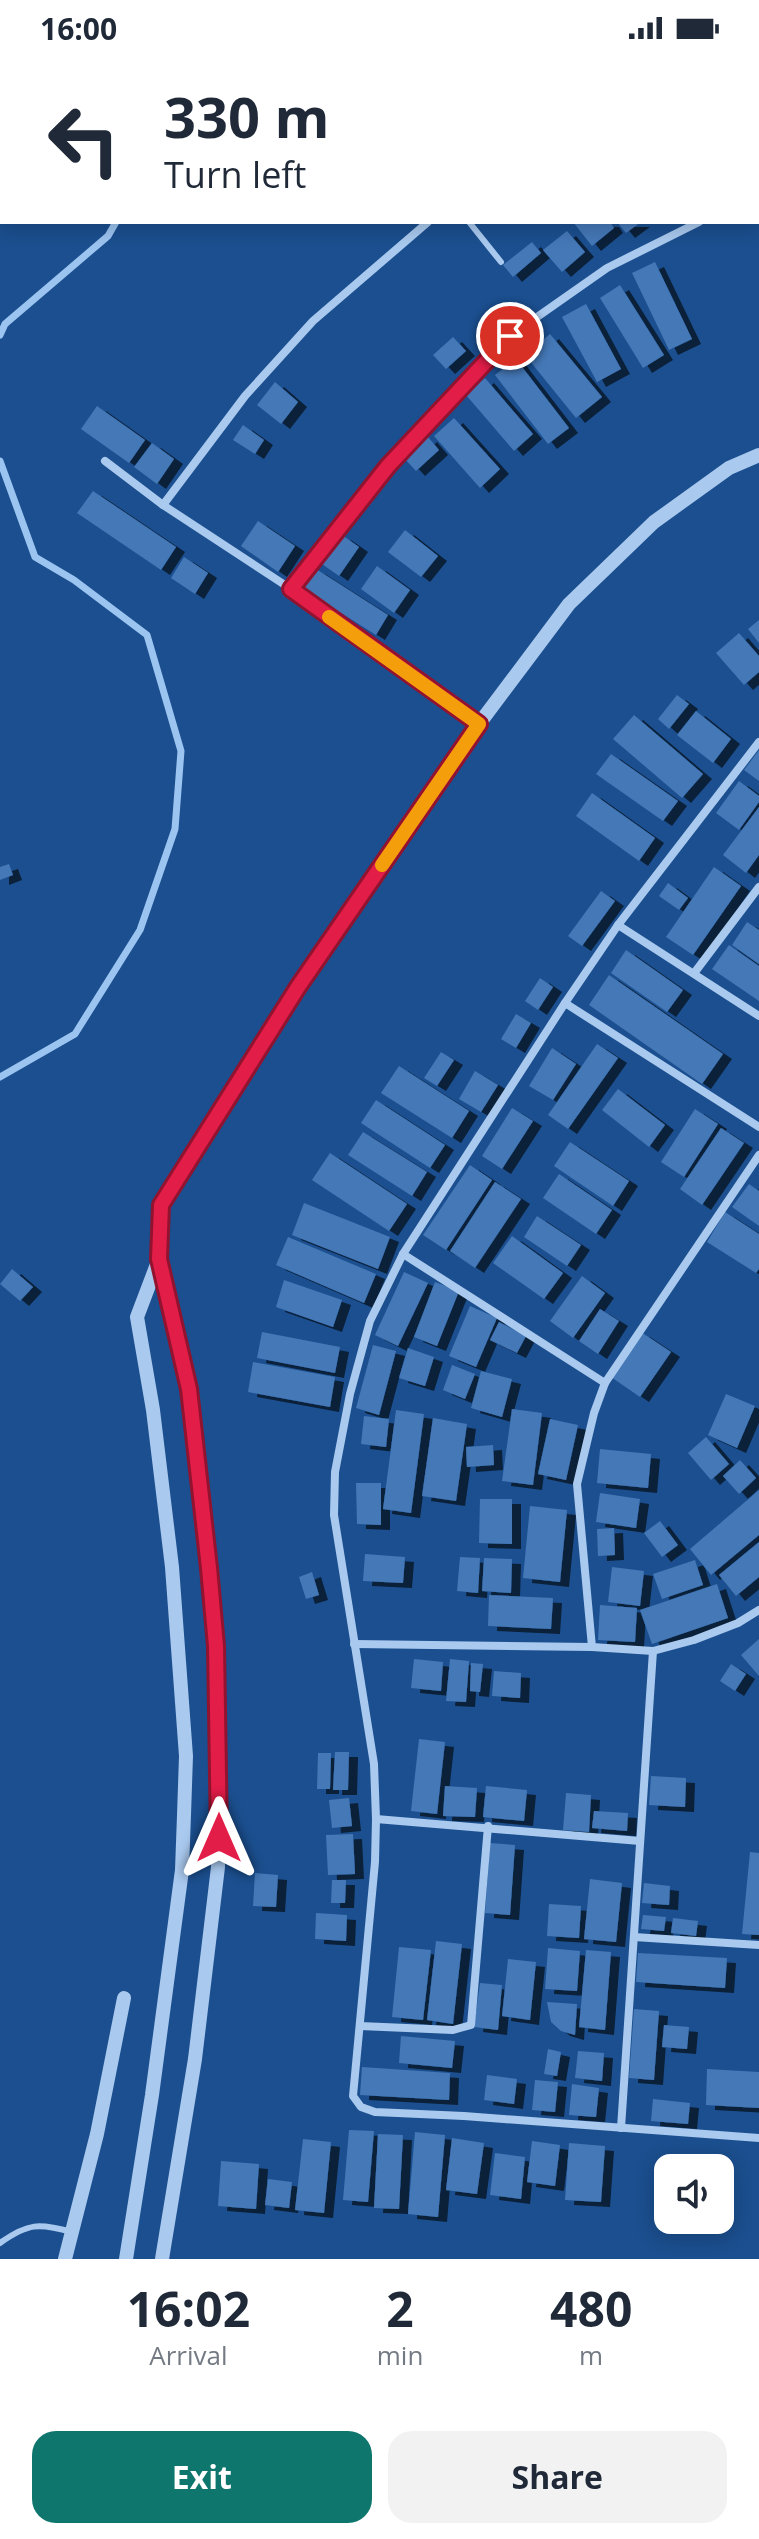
<!DOCTYPE html>
<html lang="en">
<head>
<meta charset="utf-8">
<style>
  :root { --surface:#fff; --page:#f2f2f3; --text:#1f2937; --muted:#747a83; --accent:#0f766e }
  body { margin:0; font-family:"Open Sans",sans-serif; background:var(--page); color:var(--text); height:100vh; display:flex; flex-direction:column; font-size:30px; white-space:nowrap }
  * { box-sizing:border-box; margin:0 }
  p { font-size:26px; color:var(--muted) }
  .icon { flex:none; width:44px; height:44px; fill:none; stroke:currentColor; stroke-width:2; stroke-linecap:round; stroke-linejoin:round }
  .map { position:relative; height:2203px; overflow:hidden }
  .side { display:flex; flex-direction:column; background:var(--surface); flex:1 }
  .side>* { flex:none }
  .top-card { position:absolute; left:0px; top:0px; width:760px; height:168px; box-shadow:0 4px 20px #0003; background:#fff; color:var(--text); overflow:hidden }
  .tools { position:absolute; left:654px; top:2098px; display:grid; gap:16px }
  .tools a { display:grid; place-items:center; width:80px; height:80px; border-radius:16px; background:var(--surface); box-shadow:0 4px 20px #0003; font-size:40px }
  .pin { position:absolute; display:grid; place-items:center; width:68px; height:68px; color:#fff; margin:-34px; border:4px solid #fff; border-radius:50%; box-shadow:0 2px 8px #0007 }
  .me { position:absolute; width:88px; margin:-44px; rotate:0deg; stroke-linejoin:round; filter:drop-shadow(0 0 6px #0008) }
  .turn { display:flex; align-items:center; gap:28px; height:168px; padding:0 32px; font-size:36px }
  .turn .icon { width:104px; height:104px; stroke-width:2.5 }
  .turn b { display:block; font-size:56px; line-height:68px }
  .eta { display:flex; justify-content:space-evenly; align-items:center; height:136px; text-align:center }
  .eta b { font-size:48px; font-weight:700; line-height:56px }
  .cta { display:flex; gap:16px; margin-top:auto; padding:16px 32px }
  .cta a { flex:1; height:92px; border-radius:24px; background:var(--accent); color:#fff; font-size:32px; font-weight:700; line-height:92px; text-align:center }
  .cta a+a { background:var(--page); color:var(--text) }
  .status { display:flex; justify-content:space-between; align-items:center; height:56px; padding:0 40px; background:var(--surface); direction:ltr }
  .status svg { height:22px; fill:currentColor }
  .map>svg:first-child { display:block }
  .lines { fill:none; stroke-linecap:round; stroke-linejoin:round }
  .stream { stroke:#9cc4f0; stroke-width:7 }
  .building { fill:#4478b7; filter:url(#shadow) }
  .service { stroke:#a9c9ee; stroke-width:6 }
  .minor { stroke:#a9c9ee; stroke-width:8 }
  .tertiary { stroke:#a9c9ee; stroke-width:14 }
  .route-casing { stroke:#92132f; stroke-width:20 }
  .route { stroke:#e11d48; stroke-width:14 }
  .slow { stroke:#f59e0b; stroke-width:14 }
</style>
</head>
<body>
<div class="status"><b>16:00</b><svg viewBox="0 0 49 12"><path d="M0 12V9h3v3zM5 12V6h3v6zM10 12V3h3v9zM15 12V0h3v12zM26 1h20v11H26zM47 4h2v5h-2z"/></svg></div>
<div class="map">
<svg width="759" height="2203" viewBox="0 0 759 2203">
  <defs>
    <filter id="shadow"><feDropShadow dx="9" dy="5" stdDeviation="0" flood-color="#0009"/></filter>
  </defs>
  <rect width="100%" height="100%" fill="#1b4f8f"/>
  <g class="lines">
    <!-- stream -->
    <g class="stream">
      <polyline points="284,2 286,0"/>
      <polyline points="0,279 5,268 108,180 116,166"/>
      <polyline points="0,405 35,501 74,524 147,579 181,695 175,773 140,874 75,978 0,1021"/>
    </g>
  </g>
  <!-- building -->
  <g class="building">
    <polygon points="573,166 610,166 614,172 592,190"/>
    <polygon points="617,166 641,166 626,177"/>
    <polygon points="567,175 585,196 562,216 543,194"/>
    <polygon points="532,186 541,197 513,221 503,209"/>
    <polygon points="655,206 692,283 669,294 632,217"/>
    <polygon points="620,229 664,299 643,312 600,242"/>
    <polygon points="586,248 621,313 597,326 562,261"/>
    <polygon points="550,278 602,341 576,362 525,299"/>
    <polygon points="453,281 466,295 446,313 433,299"/>
    <polygon points="516,303 569,372 548,388 495,319"/>
    <polygon points="485,322 533,378 514,395 466,339"/>
    <polygon points="275,326 298,346 281,368 257,349"/>
    <polygon points="97,350 145,384 129,407 81,373"/>
    <polygon points="454,362 500,413 480,432 434,380"/>
    <polygon points="243,369 264,384 255,398 233,384"/>
    <polygon points="428,381 439,394 416,415 405,403"/>
    <polygon points="152,387 174,403 157,428 134,411"/>
    <polygon points="93,435 176,491 161,514 77,457"/>
    <polygon points="258,465 295,490 278,516 241,490"/>
    <polygon points="405,474 438,500 421,521 388,496"/>
    <polygon points="342,479 359,491 339,520 322,508"/>
    <polygon points="184,501 208,517 195,538 171,522"/>
    <polygon points="377,510 410,534 394,557 361,533"/>
    <polygon points="316,513 388,559 376,579 303,533"/>
    <polygon points="759,564 759,587 748,573"/>
    <polygon points="739,577 759,600 759,616 744,629 716,597"/>
    <polygon points="677,639 689,648 669,673 658,663"/>
    <polygon points="696,655 731,683 713,707 677,679"/>
    <polygon points="634,659 703,718 682,742 613,683"/>
    <polygon points="759,694 759,725 744,714"/>
    <polygon points="611,698 678,745 663,765 596,718"/>
    <polygon points="739,725 759,740 759,746 739,774 716,757"/>
    <polygon points="592,737 655,782 639,805 576,760"/>
    <polygon points="759,751 759,799 746,817 723,799"/>
    <polygon points="9,808 13,819 0,824 0,811"/>
    <polygon points="714,811 741,830 693,899 666,881"/>
    <polygon points="668,827 688,842 679,854 659,840"/>
    <polygon points="601,835 615,845 582,890 568,880"/>
    <polygon points="747,866 759,874 759,908 732,889"/>
    <polygon points="729,889 759,910 759,945 712,913"/>
    <polygon points="626,894 683,934 667,956 611,917"/>
    <polygon points="609,919 723,998 702,1028 589,949"/>
    <polygon points="540,922 553,931 538,954 525,945"/>
    <polygon points="516,958 531,967 516,992 501,983"/>
    <polygon points="597,988 618,1002 568,1073 548,1059"/>
    <polygon points="552,992 576,1008 553,1044 529,1030"/>
    <polygon points="441,996 454,1004 437,1030 424,1022"/>
    <polygon points="399,1010 469,1055 452,1082 381,1037"/>
    <polygon points="475,1015 498,1029 481,1056 459,1043"/>
    <polygon points="618,1033 665,1069 649,1091 602,1054"/>
    <polygon points="376,1044 445,1089 430,1112 361,1067"/>
    <polygon points="512,1052 533,1065 502,1113 482,1100"/>
    <polygon points="695,1053 718,1068 684,1121 661,1106"/>
    <polygon points="721,1072 744,1087 702,1149 680,1133"/>
    <polygon points="363,1076 427,1116 412,1140 348,1099"/>
    <polygon points="570,1086 629,1125 613,1150 554,1110"/>
    <polygon points="330,1097 407,1148 389,1175 312,1124"/>
    <polygon points="470,1109 492,1124 446,1194 423,1179"/>
    <polygon points="559,1118 612,1154 596,1178 543,1142"/>
    <polygon points="495,1126 521,1143 475,1212 450,1195"/>
    <polygon points="749,1128 759,1135 759,1170 732,1151"/>
    <polygon points="304,1147 390,1181 378,1213 292,1179"/>
    <polygon points="725,1156 759,1178 759,1213 756,1217 707,1186"/>
    <polygon points="537,1160 581,1189 567,1210 524,1181"/>
    <polygon points="512,1180 563,1217 544,1243 493,1207"/>
    <polygon points="288,1181 376,1218 364,1247 276,1209"/>
    <polygon points="12,1213 33,1231 20,1245 0,1228"/>
    <polygon points="404,1216 428,1227 398,1290 375,1279"/>
    <polygon points="582,1220 605,1237 573,1282 550,1265"/>
    <polygon points="284,1224 342,1244 333,1271 276,1251"/>
    <polygon points="435,1226 459,1235 437,1290 414,1281"/>
    <polygon points="470,1250 497,1262 476,1311 449,1300"/>
    <polygon points="600,1253 619,1265 598,1298 579,1285"/>
    <polygon points="499,1266 526,1280 517,1297 490,1284"/>
    <polygon points="262,1276 340,1291 335,1317 257,1302"/>
    <polygon points="641,1276 671,1296 640,1341 611,1321"/>
    <polygon points="373,1289 396,1295 379,1359 356,1352"/>
    <polygon points="408,1292 434,1301 425,1330 399,1322"/>
    <polygon points="253,1306 335,1321 330,1351 248,1336"/>
    <polygon points="452,1309 475,1318 465,1343 443,1334"/>
    <polygon points="481,1315 512,1323 502,1361 471,1352"/>
    <polygon points="726,1338 755,1350 737,1392 708,1379"/>
    <polygon points="512,1353 542,1357 533,1429 502,1425"/>
    <polygon points="396,1354 424,1358 411,1457 383,1453"/>
    <polygon points="364,1360 389,1363 386,1391 361,1388"/>
    <polygon points="433,1362 467,1368 456,1445 422,1440"/>
    <polygon points="550,1363 578,1369 566,1424 538,1418"/>
    <polygon points="706,1381 729,1408 711,1424 688,1397"/>
    <polygon points="493,1389 494,1409 467,1411 466,1391"/>
    <polygon points="600,1393 651,1398 648,1432 597,1427"/>
    <polygon points="740,1404 756,1422 739,1438 723,1420"/>
    <polygon points="356,1427 381,1427 381,1469 357,1468"/>
    <polygon points="759,1434 759,1479 711,1519 690,1493"/>
    <polygon points="600,1437 640,1443 636,1472 596,1466"/>
    <polygon points="480,1443 512,1443 512,1488 479,1487"/>
    <polygon points="530,1450 567,1454 560,1526 523,1522"/>
    <polygon points="660,1465 678,1489 662,1501 644,1477"/>
    <polygon points="614,1472 615,1499 598,1500 597,1473"/>
    <polygon points="759,1486 759,1521 736,1540 719,1519"/>
    <polygon points="365,1498 405,1501 403,1527 363,1525"/>
    <polygon points="460,1501 480,1502 478,1537 457,1535"/>
    <polygon points="484,1502 512,1503 511,1537 482,1535"/>
    <polygon points="695,1504 703,1529 662,1543 653,1518"/>
    <polygon points="612,1511 644,1515 640,1550 608,1546"/>
    <polygon points="312,1516 319,1539 306,1543 299,1521"/>
    <polygon points="717,1528 728,1562 652,1588 640,1554"/>
    <polygon points="489,1539 553,1542 551,1573 488,1570"/>
    <polygon points="600,1549 637,1552 635,1586 598,1584"/>
    <polygon points="759,1583 759,1620 741,1599"/>
    <polygon points="414,1603 443,1606 441,1635 411,1632"/>
    <polygon points="450,1603 469,1605 466,1646 446,1645"/>
    <polygon points="471,1607 483,1608 480,1636 470,1635"/>
    <polygon points="731,1608 746,1618 735,1635 720,1625"/>
    <polygon points="494,1615 521,1617 520,1642 492,1640"/>
    <polygon points="419,1683 445,1686 437,1758 411,1755"/>
    <polygon points="335,1696 349,1696 348,1734 333,1734"/>
    <polygon points="318,1697 331,1697 330,1733 317,1733"/>
    <polygon points="651,1720 686,1722 685,1751 649,1749"/>
    <polygon points="445,1730 477,1732 475,1761 443,1760"/>
    <polygon points="486,1730 527,1734 524,1765 483,1761"/>
    <polygon points="566,1737 591,1739 589,1776 563,1774"/>
    <polygon points="349,1742 352,1770 332,1772 329,1744"/>
    <polygon points="594,1755 628,1757 627,1775 592,1772"/>
    <polygon points="353,1778 355,1818 328,1819 326,1779"/>
    <polygon points="490,1787 515,1789 510,1859 485,1857"/>
    <polygon points="750,1796 759,1797 759,1879 742,1878"/>
    <polygon points="255,1817 278,1819 276,1851 253,1850"/>
    <polygon points="590,1823 622,1827 616,1886 584,1883"/>
    <polygon points="332,1824 346,1824 345,1847 331,1847"/>
    <polygon points="644,1827 670,1830 669,1849 642,1847"/>
    <polygon points="549,1848 581,1850 579,1882 547,1880"/>
    <polygon points="316,1857 347,1859 346,1885 315,1883"/>
    <polygon points="643,1859 666,1861 664,1875 641,1873"/>
    <polygon points="673,1862 698,1865 696,1880 671,1877"/>
    <polygon points="436,1885 462,1888 453,1968 427,1964"/>
    <polygon points="399,1891 431,1894 423,1964 392,1961"/>
    <polygon points="548,1892 580,1895 577,1935 545,1933"/>
    <polygon points="586,1894 611,1896 605,1974 579,1971"/>
    <polygon points="638,1897 727,1902 725,1932 636,1926"/>
    <polygon points="508,1903 536,1906 530,1964 502,1960"/>
    <polygon points="480,1927 502,1929 498,1974 474,1971"/>
    <polygon points="547,1946 577,1948 575,1979 561,1975 551,1966"/>
    <polygon points="634,1953 659,1955 654,2024 629,2022"/>
    <polygon points="664,1969 689,1971 687,1993 662,1991"/>
    <polygon points="401,1980 455,1985 452,2012 399,2007"/>
    <polygon points="548,1993 561,1996 557,2020 544,2018"/>
    <polygon points="578,1995 604,1997 602,2025 575,2022"/>
    <polygon points="362,2011 450,2017 449,2044 360,2039"/>
    <polygon points="707,2013 759,2016 759,2052 706,2049"/>
    <polygon points="487,2019 517,2023 514,2048 484,2044"/>
    <polygon points="535,2024 558,2026 555,2056 532,2054"/>
    <polygon points="572,2028 599,2032 596,2061 569,2059"/>
    <polygon points="653,2043 690,2047 688,2068 651,2065"/>
    <polygon points="349,2074 374,2075 368,2146 343,2144"/>
    <polygon points="415,2076 445,2079 438,2161 408,2158"/>
    <polygon points="378,2078 403,2079 399,2153 374,2152"/>
    <polygon points="452,2082 484,2087 477,2138 446,2134"/>
    <polygon points="303,2083 331,2086 324,2157 295,2154"/>
    <polygon points="532,2085 560,2089 555,2130 527,2126"/>
    <polygon points="569,2087 605,2090 601,2146 565,2144"/>
    <polygon points="495,2097 525,2101 521,2143 490,2139"/>
    <polygon points="221,2105 259,2108 256,2153 218,2150"/>
    <polygon points="268,2123 292,2126 289,2152 265,2149"/>
  </g>
  <g class="lines">
    <!-- service -->
    <g class="service">
      <polyline points="469,166 501,206"/>
      <path d="M0 2187C28 2167 39 2167 72 2176"/>
    </g>
    <!-- minor -->
    <g class="minor">
      <polyline points="621,2 623,0"/>
      <polyline points="758,138 759,138"/>
      <polyline points="105,405 163,449 291,533 479,668"/>
      <polyline points="163,449 245,340 313,265 428,166"/>
      <polyline points="291,533 388,410 510,280 607,212 699,166"/>
      <polyline points="759,686 618,869 565,947 403,1198 370,1265 350,1338 335,1416 334,1459 374,1708 376,1763 375,1806 353,2040 361,2051 375,2056 464,2060 759,2082"/>
      <polyline points="618,869 759,960"/>
      <polyline points="695,916 759,831"/>
      <polyline points="565,947 759,1071"/>
      <polyline points="403,1198 605,1327"/>
      <polyline points="354,1588 592,1591 653,1595 694,1584 738,1567 759,1554"/>
      <polyline points="592,1591 577,1428 594,1357 605,1327 759,1099"/>
      <polyline points="376,1763 640,1785"/>
      <polyline points="634,1881 759,1889"/>
      <polyline points="360,1970 453,1974 471,1969 488,1770"/>
      <polyline points="621,2072 653,1595"/>
    </g>
    <!-- tertiary -->
    <g class="tertiary">
      <polyline points="159,1204 189,1333 216,1590 219,1693 218,1811 195,2003 162,2203"/>
      <polyline points="65,2203 97,2078 124,1942"/>
      <polyline points="126,2203 152,2039 182,1814 184,1759 186,1700 172,1511 153,1354 137,1261 159,1203 161,1149 298,931 479,668 569,548 654,466 729,412 759,399"/>
    </g>
  </g>
  <g class="lines">
    <defs>
      <polyline id="route" points="219,1782 216,1590 209,1512 189,1333 159,1203 161,1149 298,931 479,668 291,533 388,410 510,280"/>
    </defs>
    <!-- route casing -->
    <use href="#route" class="route-casing"/>
    <!-- route -->
    <use href="#route" class="route"/>
    <!-- slow -->
    <polyline class="slow" points="329,561 479,668 382,809"/>
  </g>
</svg>
<div class="tools">
<a><svg class="icon" aria-label="sound" viewBox="0 0 24 24"><path d="M4 9h4l5-4v14l-5-4H4zM17 9q2 3 0 6"/></svg></a>
</div>
<div class="pin" style="left:510px;top:280px;background:#d93025"><svg class="icon" aria-label="arrive" viewBox="0 0 24 24"><path d="M6 21V4h12l-3 4 3 4H6"/></svg></div>
<svg class="me" style="left:219px;top:1782px" viewBox="-20 -20 40 40"><path d="M0-17L14 15 0 8-14 15z" fill="#e11d48" stroke="#fff" stroke-width="4"/></svg>
<div class="top-card">
<div class="turn"><svg class="icon" aria-label="left" viewBox="0 0 24 24"><path d="M17 20v-9H6M10 6l-5 5 5 5"/></svg><div><b>330 m</b>Turn left</div></div>
</div>
</div>
<section class="side">
<div class="eta">
<div><b>16:02</b><p>Arrival</p></div>
<div><b>2</b><p>min</p></div>
<div><b>480</b><p>m</p></div>
</div>
<div class="cta"><a>Exit</a><a>Share</a></div>
</section>
</body>
</html>
